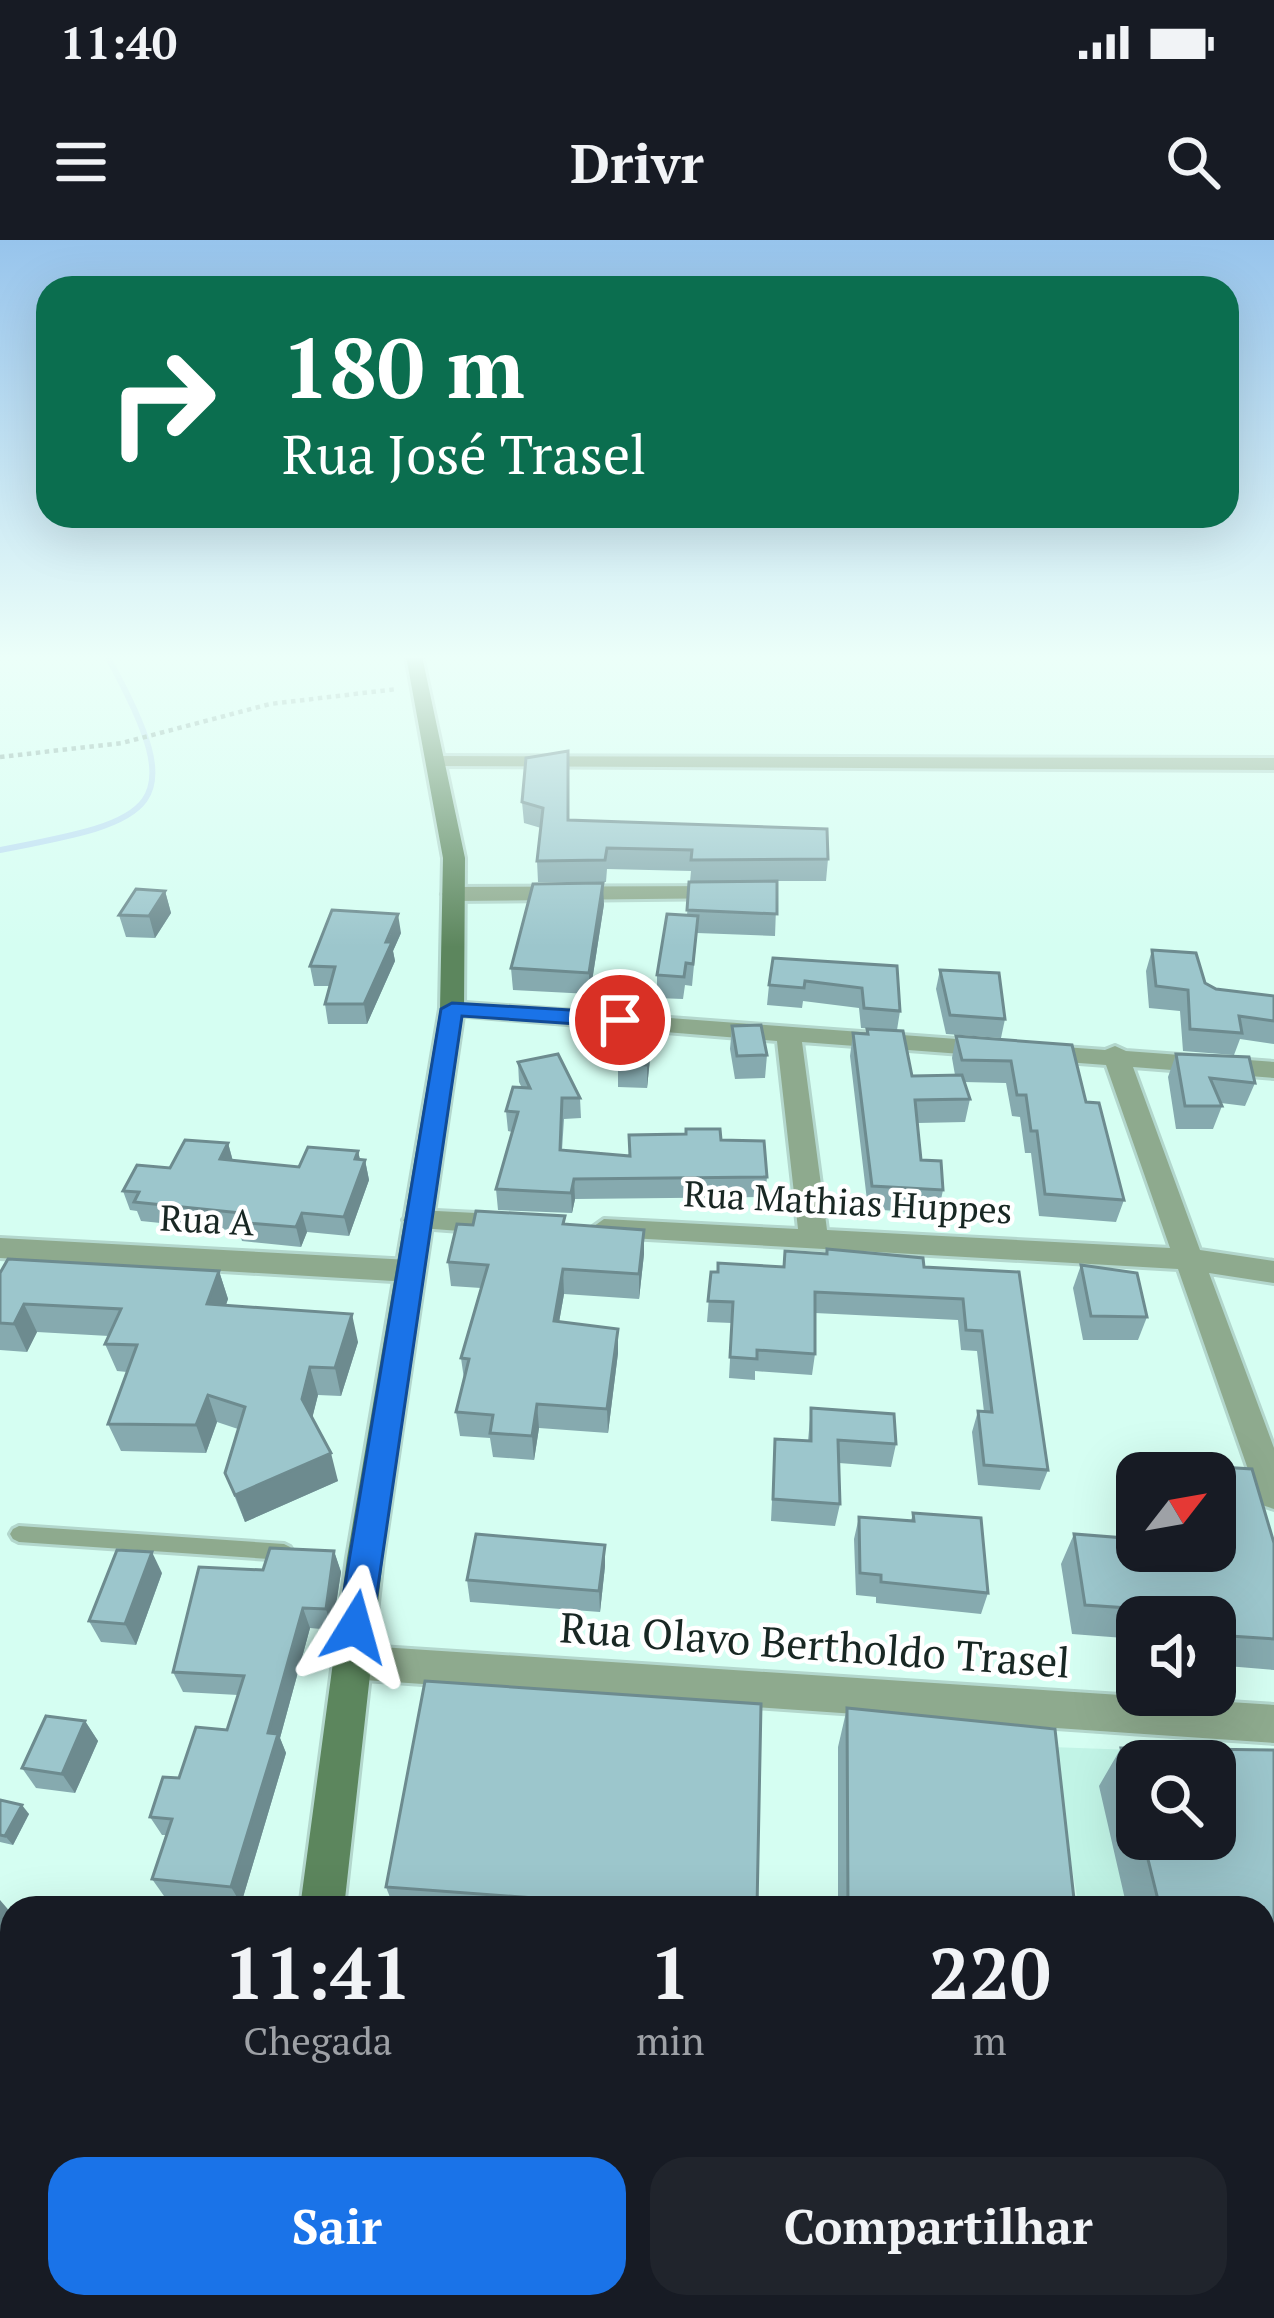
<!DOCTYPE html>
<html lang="pt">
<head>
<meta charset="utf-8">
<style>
  :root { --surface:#171b24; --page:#20242c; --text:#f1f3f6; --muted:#9ea1a6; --accent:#1a73e8 }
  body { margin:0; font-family:"PT Serif",serif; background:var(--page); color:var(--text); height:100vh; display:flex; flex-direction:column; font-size:45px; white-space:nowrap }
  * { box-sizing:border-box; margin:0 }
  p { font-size:39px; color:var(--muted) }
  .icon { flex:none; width:66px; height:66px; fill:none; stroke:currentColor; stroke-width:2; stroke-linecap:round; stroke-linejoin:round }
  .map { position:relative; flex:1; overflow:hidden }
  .sheet { position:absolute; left:0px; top:1656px; width:1275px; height:423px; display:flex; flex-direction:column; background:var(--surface); border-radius:36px 36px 0 0; box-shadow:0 12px 48px #0002 }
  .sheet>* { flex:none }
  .banner { position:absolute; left:36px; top:36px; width:1203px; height:252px; border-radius:36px; box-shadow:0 12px 48px #0002; background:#0b6e4f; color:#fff; overflow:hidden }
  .needle { width:78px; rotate:59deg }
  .controls { position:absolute; left:1116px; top:1212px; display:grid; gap:24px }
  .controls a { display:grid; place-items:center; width:120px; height:120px; border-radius:24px; background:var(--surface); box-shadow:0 12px 48px #0002; font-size:60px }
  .pin { position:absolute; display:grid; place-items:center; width:102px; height:102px; color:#fff; margin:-51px; border:6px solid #fff; border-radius:50%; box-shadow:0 3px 12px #0007 }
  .me { position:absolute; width:132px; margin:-66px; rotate:8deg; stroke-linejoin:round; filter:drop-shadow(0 0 9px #0008) }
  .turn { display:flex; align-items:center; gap:42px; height:252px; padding:0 48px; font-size:54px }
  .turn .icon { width:156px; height:156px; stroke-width:2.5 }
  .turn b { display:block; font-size:84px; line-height:102px }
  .eta { display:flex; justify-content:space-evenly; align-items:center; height:204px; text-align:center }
  .eta b { font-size:72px; font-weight:700; line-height:84px }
  .cta { display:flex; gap:24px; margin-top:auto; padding:24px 48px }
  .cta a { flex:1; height:138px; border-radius:36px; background:var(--accent); color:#fff; font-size:48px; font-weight:700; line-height:138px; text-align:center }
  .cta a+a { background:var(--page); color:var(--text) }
  .status { display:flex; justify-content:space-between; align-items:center; height:84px; padding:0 60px; background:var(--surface); direction:ltr }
  .status svg { height:33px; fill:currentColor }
  header { display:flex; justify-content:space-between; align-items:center; height:156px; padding:0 48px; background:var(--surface); font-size:54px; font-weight:700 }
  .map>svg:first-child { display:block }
  .built { fill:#c1f4e6; fill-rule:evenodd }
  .green { fill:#d5dd96 }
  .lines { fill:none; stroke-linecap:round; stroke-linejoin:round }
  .stream { stroke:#bdddf3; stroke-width:6 }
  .lane-casing { stroke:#b3d7cd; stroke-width:6 }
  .street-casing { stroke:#b3d7cd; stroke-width:6 }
  .secondary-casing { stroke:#b3d7cd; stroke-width:6 }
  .path { stroke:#89a89f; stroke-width:4.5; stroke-dasharray:4.5 4.5; stroke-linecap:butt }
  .lane { fill:#8eaa8e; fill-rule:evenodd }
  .street { fill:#8eaa8e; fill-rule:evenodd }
  .secondary { fill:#5c865d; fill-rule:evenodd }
  .wall { fill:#86aaaf; fill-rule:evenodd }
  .shaded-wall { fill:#6d8b8f }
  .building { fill:#9cc6cc; stroke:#6d8b8f; stroke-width:3 }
  .route { fill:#1a73e8; stroke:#114b97; stroke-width:3 }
  .labels { text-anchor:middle; stroke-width:9; stroke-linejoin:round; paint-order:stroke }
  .street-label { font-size:36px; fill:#182723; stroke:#fff }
  .near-street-label { font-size:42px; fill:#182723; stroke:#fff }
</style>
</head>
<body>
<div class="status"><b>11:40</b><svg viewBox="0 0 49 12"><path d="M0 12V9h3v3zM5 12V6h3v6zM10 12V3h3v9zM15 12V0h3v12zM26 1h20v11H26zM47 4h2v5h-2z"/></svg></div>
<header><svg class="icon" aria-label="menu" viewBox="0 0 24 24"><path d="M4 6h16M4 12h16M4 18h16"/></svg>Drivr<svg class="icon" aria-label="search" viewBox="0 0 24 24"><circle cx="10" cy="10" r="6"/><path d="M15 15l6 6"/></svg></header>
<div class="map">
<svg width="1274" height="2078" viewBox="0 0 1274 2078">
  <rect width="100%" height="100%" fill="#d5fef2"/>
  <!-- built -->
  <path class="built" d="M1051 1507 1274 1515V1905L1263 1869V1668H1079ZM1137 1521H1215V1599H1137Z"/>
  <!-- green -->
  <polygon class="green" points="1263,1869 1274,1905 1274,2078 326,2078 327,2067 1263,2067"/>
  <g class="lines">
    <!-- stream -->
    <path class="stream" d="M0 610C157 580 193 571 107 416"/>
    <defs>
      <polygon id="lane" points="19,1286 284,1304 290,1307 293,1312 290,1317 284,1320 19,1302 13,1299 10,1294 13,1289"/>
      <g id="street">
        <polygon points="428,516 1274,518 1274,530 435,526 428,524"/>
        <polygon points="729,646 740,653 737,658 453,661 442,654 453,647"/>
        <path d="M452 762 1105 810 1115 806 1126 811 1274 822V838L1133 827 1200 1010 1274 1021V1043L1209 1033 1274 1208V1269L1262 1265 1257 1255 1178 1029 594 996 590 989 604 979 798 989 777 801 443 774 440 769ZM802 802 1106 825 1170 1008 827 990Z"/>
        <polygon points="417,970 514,975 528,985 514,995 407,987 403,980"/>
        <polygon points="0,998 410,1020 425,1031 410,1042 0,1018"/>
        <polygon points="350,1405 1274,1465 1274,1503 350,1439 337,1434 331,1422 337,1410"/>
      </g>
      <g id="secondary">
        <polygon points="406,416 422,416 465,618 464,769 383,1318 344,1668 300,1668 347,1318 440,769 443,618"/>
        <polygon points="238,2067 290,2067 288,2078 236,2078"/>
      </g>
    </defs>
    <!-- lane casing -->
    <use href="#lane" class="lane-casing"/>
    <!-- street casing -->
    <use href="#street" class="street-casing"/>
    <!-- secondary casing -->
    <use href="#secondary" class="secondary-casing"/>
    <!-- path -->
    <polyline class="path" points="0,517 122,503 270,464 397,449"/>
    <!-- lane -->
    <use href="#lane" class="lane"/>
    <!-- street -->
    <use href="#street" class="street"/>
    <!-- secondary -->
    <use href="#secondary" class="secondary"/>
  </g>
  <!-- wall -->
  <g class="wall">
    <polygon points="526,518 569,580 828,619 826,641 777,641 775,696 697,693 692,746 685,745 683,759 657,758 657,735 687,675 691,631 607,629 606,642 538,642 537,621 541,588 524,583 522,562"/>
    <polygon points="165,651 171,673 155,698 126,697 119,675"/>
    <polygon points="604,664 590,754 513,750 511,728"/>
    <polygon points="401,693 393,711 395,721 367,784 328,784 325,764 330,746 314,746 310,726"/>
    <polygon points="1152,710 1216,749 1274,756 1274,804 1240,799 1234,815 1183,811 1180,771 1149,768 1146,731"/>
    <polygon points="897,726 900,771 897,790 861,788 859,768 803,761 802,768 767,765 769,745"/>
    <polygon points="940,730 1005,779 1001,798 946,794 936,749"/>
    <polygon points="732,786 767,815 765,838 735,839 730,809"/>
    <polygon points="867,789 912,836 955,835 952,818 956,796 1072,805 1086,862 1124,960 1116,982 1039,976 1031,913 1025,913 1020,877 1012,876 1006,843 964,842 970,859 965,882 917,883 921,920 943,950 938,974 868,969 850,816 853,793 866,794"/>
    <polygon points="651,809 647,848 618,847 618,824"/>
    <polygon points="1176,814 1255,843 1245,866 1221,863 1222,866 1213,889 1176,889 1168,837"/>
    <polygon points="518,822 580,858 581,878 564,879 562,910 629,916 721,900 767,937 765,957 575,959 572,973 498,970 496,949 512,892 508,891 506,871 522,848 519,842"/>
    <polygon points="228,903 233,921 299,927 358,911 360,920 365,920 369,940 349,996 307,992 301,1007 242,1001 239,991 141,981 137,971 130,970 123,951"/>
    <polygon points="565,984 644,1014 639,1059 564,1054 559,1082 618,1113 608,1193 539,1188 534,1220 493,1217 490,1198 460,1196 456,1172 464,1139 461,1118 481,1048 451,1046 448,1022"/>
    <polygon points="785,1011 924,1027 1019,1032 1048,1230 1040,1250 978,1245 972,1192 978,1171 984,1172 977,1111 961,1110 958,1080 815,1073 815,1114 812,1135 755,1131 755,1140 729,1138 732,1083 707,1082 711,1032 783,1027"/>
    <polygon points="1081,1025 1147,1077 1138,1100 1083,1100 1073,1048"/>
    <polygon points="219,1031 228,1059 226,1065 358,1102 341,1156 318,1155 312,1178 338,1241 245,1282 225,1233 238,1189 217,1182 206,1213 121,1211 108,1184 127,1132 117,1131 105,1104 109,1096 37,1092 27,1112 0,1110 0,1033"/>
    <polygon points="811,1168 896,1204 891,1227 839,1223 840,1264 835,1286 771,1281 775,1199 808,1201"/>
    <polygon points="1188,1225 1252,1229 1274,1303 1274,1430 1215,1425 1215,1377 1137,1377 1137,1399 1072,1394 1061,1324 1074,1294 1129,1298 1123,1269 1137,1238 1137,1311 1215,1311 1215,1233 1184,1233"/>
    <polygon points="913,1273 988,1353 981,1374 876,1363 876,1357 856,1355 854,1299 859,1277 911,1281"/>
    <polygon points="605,1305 605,1326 600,1372 470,1362 467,1340"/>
    <polygon points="334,1311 341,1332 332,1390 310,1388 280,1498 286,1513 241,1664 164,1656 152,1639 167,1595 162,1595 150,1577 179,1538 227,1490 238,1455 183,1452 173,1432 263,1330"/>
    <polygon points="162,1333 136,1405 101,1402 89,1381"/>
    <polygon points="847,1468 1075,1668 838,1668 838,1507"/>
    <polygon points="85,1481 98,1501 75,1553 36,1548 22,1528"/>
    <path d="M1121 1508 1274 1510V1722H1263V1668H1127L1099 1546ZM1137 1521 1215 1599H1137Z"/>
    <polygon points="0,1560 29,1574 13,1605 0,1602"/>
    <polygon points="386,1647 757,1668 394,1668"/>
    <polygon points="0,1725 12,1726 12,1878 0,1878"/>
    <polygon points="1274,1762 1274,1894 1263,1895 1263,1766 1270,1766"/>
    <polygon points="0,1947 12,1948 12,2021 0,2020"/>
  </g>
  <!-- shaded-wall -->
  <g class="shaded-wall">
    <polygon points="603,643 604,664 590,754 589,733"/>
    <polygon points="165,651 171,673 155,698 149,676"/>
    <polygon points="398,674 401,693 393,711 395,721 367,784 364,764"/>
    <polygon points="652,787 651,809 647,848 647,825"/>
    <polygon points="228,903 233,922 220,919"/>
    <polygon points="358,911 362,929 365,920 369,940 349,996 344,977 355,919"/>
    <polygon points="574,939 575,959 572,973 571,953"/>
    <polygon points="302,973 307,992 301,1007 296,987"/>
    <polygon points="644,990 644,1014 639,1059 639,1034"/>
    <polygon points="563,1029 564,1054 555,1105 554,1081"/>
    <polygon points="219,1031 228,1059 216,1092 207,1064"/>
    <polygon points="24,1064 37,1092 27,1112 14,1084"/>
    <polygon points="352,1074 358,1102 341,1156 335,1128"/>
    <polygon points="618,1089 618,1113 608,1193 607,1169"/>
    <polygon points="310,1127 318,1155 310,1187 302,1159"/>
    <polygon points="208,1155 217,1182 206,1213 196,1185"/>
    <polygon points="537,1164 539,1188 534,1220 532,1196"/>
    <polygon points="331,1213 338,1241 245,1282 235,1255"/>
    <polygon points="605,1305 605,1326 600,1372 599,1351"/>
    <polygon points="334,1311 341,1332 332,1390 326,1369"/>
    <polygon points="152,1312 162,1333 136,1405 125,1384"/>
    <polygon points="303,1368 310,1388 280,1498 286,1513 241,1664 231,1647 268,1493"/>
    <polygon points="85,1481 98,1501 75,1553 62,1534"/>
    <polygon points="22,1565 29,1574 13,1605 5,1596"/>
    <polygon points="0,1660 12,1674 12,1684 0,1718"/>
    <polygon points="137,2067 154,2067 151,2078 134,2078"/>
  </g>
  <!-- building -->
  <g class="building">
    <polygon points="568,511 568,580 827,589 828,619 691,620 692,610 607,608 605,620 537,621 543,568 522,562 526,518"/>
    <polygon points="777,641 777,674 687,670 689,642"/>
    <polygon points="603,643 589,733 511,728 533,644"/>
    <polygon points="136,649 165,651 149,676 119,675"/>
    <polygon points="332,670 398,674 386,702 392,702 364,764 325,764 335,727 310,726"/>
    <polygon points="667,674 698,676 693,724 686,723 684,737 657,735"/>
    <polygon points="1152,710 1196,713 1205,743 1216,749 1274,756 1274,781 1239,776 1242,793 1190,789 1188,750 1156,746"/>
    <polygon points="773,718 897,726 900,771 864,768 862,748 805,741 804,748 769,745"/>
    <polygon points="940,730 999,733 1005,779 950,775"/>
    <polygon points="622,785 652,787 647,825 618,824"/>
    <polygon points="761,785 767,815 737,816 732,786"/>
    <polygon points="867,789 903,791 912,836 962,835 970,859 915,860 921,920 941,921 943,950 872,946 853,793 868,794"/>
    <polygon points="956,796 1072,805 1086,862 1099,863 1124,960 1045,954 1037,891 1031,891 1026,855 1017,855 1011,821 962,820"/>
    <polygon points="558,814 580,858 562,858 560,910 630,916 629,895 686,894 686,889 720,889 721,900 764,901 767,937 574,939 571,953 496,949 518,872 506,871 513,847 530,848 518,822"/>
    <polygon points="1176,814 1249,817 1255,843 1210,838 1222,866 1185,866"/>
    <polygon points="185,900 228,903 220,919 299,927 308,907 358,911 355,919 365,920 344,977 302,973 296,987 236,982 241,973 134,962 139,952 123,951 137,925 170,928"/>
    <polygon points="476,971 565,976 563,984 644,990 639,1034 563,1029 554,1081 618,1089 607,1169 537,1164 532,1196 490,1193 493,1175 456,1172 469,1119 461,1118 488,1025 448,1022 457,984 473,985"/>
    <polygon points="827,1009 923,1018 924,1027 1019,1032 1048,1230 984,1225 978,1171 992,1172 982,1091 966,1090 963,1059 815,1052 815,1114 757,1110 757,1119 730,1117 733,1062 708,1061 711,1032 718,1032 718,1023 784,1027 785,1011 827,1014"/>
    <polygon points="8,1019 219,1031 207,1064 352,1074 335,1128 310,1127 302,1159 331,1213 235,1255 225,1233 245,1167 208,1155 196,1185 108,1184 137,1105 105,1104 121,1069 24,1064 14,1084 0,1083 0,1033"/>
    <polygon points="1081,1025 1137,1033 1147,1077 1091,1076"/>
    <polygon points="811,1168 894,1174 896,1204 838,1200 840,1264 773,1259 775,1199 811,1201"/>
    <polygon points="1188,1225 1252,1229 1274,1303 1274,1399 1215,1395 1215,1377 1174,1377 1172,1371 1085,1365 1074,1294 1137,1299 1137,1311 1215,1311 1215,1233 1190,1233"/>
    <polygon points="913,1273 981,1278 988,1353 881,1342 881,1335 860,1333 859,1277 914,1281"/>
    <polygon points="476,1294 605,1305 599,1351 467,1340"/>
    <polygon points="270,1308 334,1311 326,1369 303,1368 268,1493 278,1494 231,1647 152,1639 172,1579 150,1577 163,1537 179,1538 196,1487 227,1490 244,1436 173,1432 199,1327 263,1330"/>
    <polygon points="117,1310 152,1312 125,1384 89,1381"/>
    <polygon points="425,1441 761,1464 757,1668 602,1668 602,1663 386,1647"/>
    <polygon points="847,1468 1055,1489 1075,1668 848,1668"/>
    <polygon points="46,1476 85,1481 62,1534 22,1528"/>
    <polygon points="1121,1508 1274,1510 1274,1689 1263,1689 1263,1668 1160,1668 1143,1599 1215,1599 1215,1521 1137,1521 1137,1574"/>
    <polygon points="0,1560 22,1565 5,1596 0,1595"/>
    <polygon points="0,1725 12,1726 12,1865 0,1865"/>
    <polygon points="1274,1765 1274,1872 1263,1873 1263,1766"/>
    <polygon points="0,1947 12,1948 12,2014 0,2012"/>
    <polygon points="33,2067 137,2067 134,2078 30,2078"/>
  </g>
  <!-- sky -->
  <linearGradient id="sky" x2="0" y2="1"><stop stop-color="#97c4ec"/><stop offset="0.59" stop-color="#ecfff9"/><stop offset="1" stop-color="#ecfff9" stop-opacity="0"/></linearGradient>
  <rect width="1274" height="707" fill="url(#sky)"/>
  <!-- route -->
  <polygon class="route" points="452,763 620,773 631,780 620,787 462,776 372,1387 367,1398 355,1402 343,1398 338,1387 441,769"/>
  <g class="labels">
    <!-- street labels -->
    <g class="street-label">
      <text transform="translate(848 962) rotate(3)" y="13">Rua Mathias Huppes</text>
      <text transform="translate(207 980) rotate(3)" y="13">Rua A</text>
    </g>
    <!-- near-street labels -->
    <g class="near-street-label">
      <text transform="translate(815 1405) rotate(4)" y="15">Rua Olavo Bertholdo Trasel</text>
    </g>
  </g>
</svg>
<div class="controls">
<a><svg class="needle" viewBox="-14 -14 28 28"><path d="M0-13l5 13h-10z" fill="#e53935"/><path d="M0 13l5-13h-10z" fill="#9ea1a6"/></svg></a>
<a><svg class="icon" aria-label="sound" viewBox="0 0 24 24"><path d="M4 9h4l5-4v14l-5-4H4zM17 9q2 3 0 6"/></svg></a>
<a><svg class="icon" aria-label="search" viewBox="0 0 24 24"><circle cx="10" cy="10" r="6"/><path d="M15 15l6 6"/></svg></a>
</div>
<div class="pin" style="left:620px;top:780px;background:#d93025"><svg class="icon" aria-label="arrive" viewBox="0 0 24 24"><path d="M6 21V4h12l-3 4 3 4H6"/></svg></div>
<svg class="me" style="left:355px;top:1387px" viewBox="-20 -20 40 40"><path d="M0-17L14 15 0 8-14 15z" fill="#1a73e8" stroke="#fff" stroke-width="4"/></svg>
<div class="banner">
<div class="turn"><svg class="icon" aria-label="right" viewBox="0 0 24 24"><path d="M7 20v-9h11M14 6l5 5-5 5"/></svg><div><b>180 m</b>Rua José Trasel</div></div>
</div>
<section class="sheet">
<div class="eta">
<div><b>11:41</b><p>Chegada</p></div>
<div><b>1</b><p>min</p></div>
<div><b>220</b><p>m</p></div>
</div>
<div class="cta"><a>Sair</a><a>Compartilhar</a></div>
</section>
</div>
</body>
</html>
